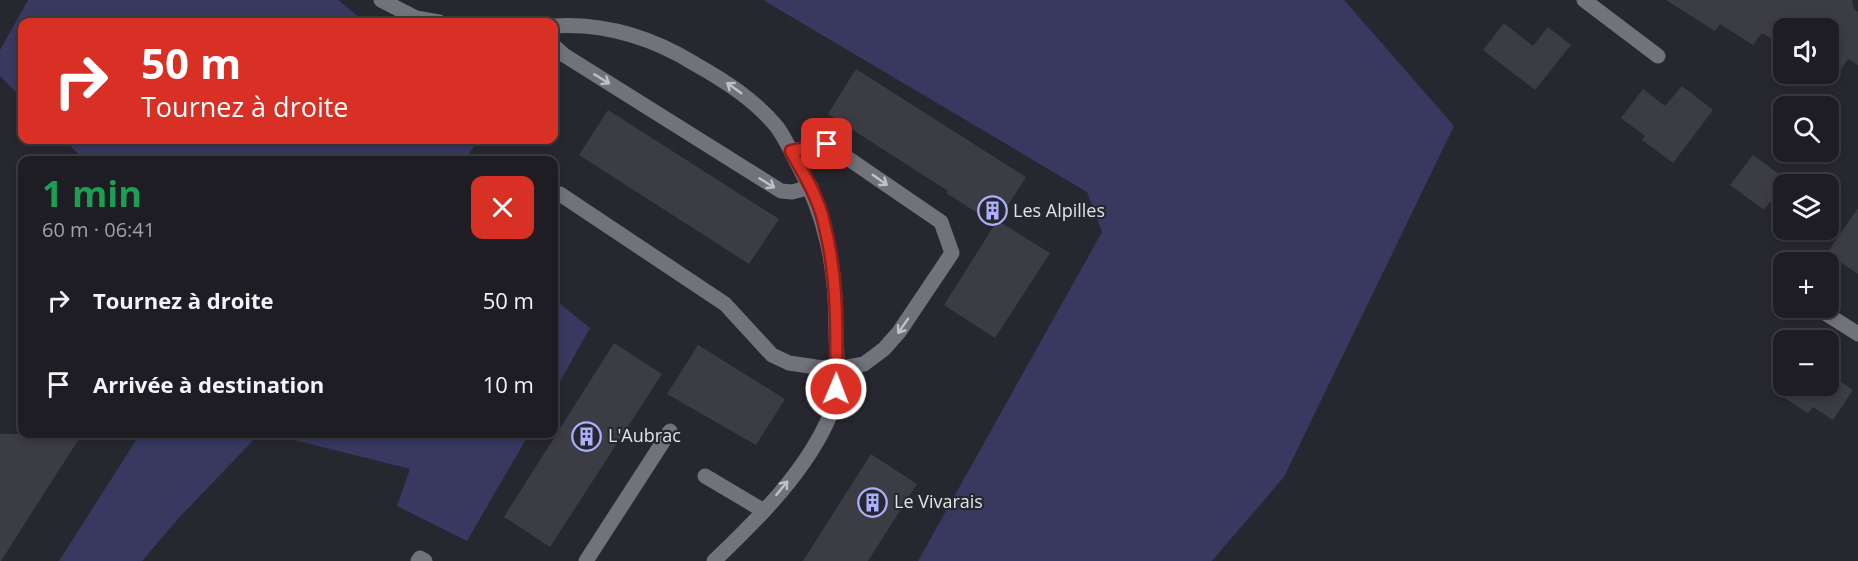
<!DOCTYPE html>
<html lang="fr">
<head>
<meta charset="utf-8">
<style>
  :root { --surface:#1d1d23; --page:#25262b; --text:#f1f3f6; --muted:#a0a2a6; --line:#3b3b41 }
  body { margin:0; font-family:"Open Sans",sans-serif; background:var(--page); color:var(--text); height:100vh; display:flex; flex-direction:column; font-size:22px; white-space:nowrap }
  * { box-sizing:border-box; margin:0 }
  p { font-size:20px; color:var(--muted) }
  .icon { flex:none; width:33px; height:33px; fill:none; stroke:currentColor; stroke-width:2; stroke-linecap:round; stroke-linejoin:round }
  .map { position:relative; flex:1; overflow:hidden }
  .panel { position:absolute; left:18px; top:156px; width:540px; height:282px; display:flex; flex-direction:column; background:var(--surface); border-radius:12px; box-shadow:0 3px 9px #0003,0 0 0 2px var(--line) }
  .panel>* { flex:none }
  .top-card { position:absolute; left:18px; top:18px; width:540px; height:126px; border-radius:12px; box-shadow:0 3px 9px #0003,0 0 0 2px var(--line); background:#d93025; color:#fff; overflow:hidden }
  .controls { position:absolute; left:1773px; top:18px; display:grid; gap:12px }
  .controls a { display:grid; place-items:center; width:66px; height:66px; border-radius:12px; background:var(--surface); box-shadow:0 3px 9px #0003,0 0 0 2px var(--line); font-size:30px }
  .pin { position:absolute; display:grid; place-items:center; width:51px; height:51px; color:#fff; margin:-26px; border-radius:12px; box-shadow:0 3px 9px #0006 }
  .me { position:absolute; width:66px; margin:-33px; rotate:1deg; stroke-linejoin:round; filter:drop-shadow(0 0 4px #0008) }
  .turn { display:flex; align-items:center; gap:21px; height:126px; padding:0 24px; font-size:27px }
  .turn .icon { width:78px; height:78px; stroke-width:2.5 }
  .turn b { display:block; font-size:42px; line-height:51px }
  .round { display:grid; place-items:center; flex:none; width:63px; height:63px; border-radius:12px; background:var(--page) }
  .headline { display:flex; align-items:center; justify-content:space-between; height:102px; padding:0 24px }
  h1 { font-size:36px; font-weight:700; line-height:45px; color:#1e9e55 }
  ul { padding:0; list-style:none }
  li { display:flex; align-items:center; gap:18px; height:84px; padding:0 24px }
  li div { flex:1 }
  li b { display:block; font-size:22px }
  li em { font-style:normal }
  .map>svg:first-child { display:block }
  .green { fill:#383861 }
  .building { fill:#3b3c44 }
  .lines { fill:none; stroke-linecap:round; stroke-linejoin:round }
  .service { stroke:#72727b; stroke-width:15 }
  .minor { stroke:#72727b; stroke-width:15 }
  .oneway { stroke:#c0c1c7 }
  .route-casing { stroke:#8d1f18; stroke-width:15 }
  .route { stroke:#d93025; stroke-width:10 }
  .labels { text-anchor:middle; stroke-width:4.5; stroke-linejoin:round; paint-order:stroke }
  .poi-label { font-size:18px; fill:#e2e3e8; stroke:#27272f; text-anchor:start }
</style>
</head>
<body>
<div class="map">
<svg width="1858" height="561" viewBox="0 0 1858 561">
  <rect width="100%" height="100%" fill="#27272f"/>
  <!-- green -->
  <g class="green">
    <polygon points="28,0 338,0 365,22 22,22 22,98 0,76 0,50"/>
    <polygon points="763,0 1344,0 1454,126 1284,477 1212,561 918,561 1102,232 1087,192"/>
    <polygon points="64,140 478,140 465,160 85,160"/>
    <polygon points="554,299 590,328 554,392"/>
    <polygon points="140,434 259,434 177,520 142,561 59,561"/>
    <polygon points="270,434 529,434 467,541 397,506 410,469"/>
  </g>
  <!-- building -->
  <g class="building">
    <polygon points="1666,0 1852,0 1854,9 1858,12 1858,65 1848,59 1835,79 1827,74 1828,28 1784,28 1784,47 1762,33 1753,45 1720,24 1715,31"/>
    <polygon points="1504,23 1533,46 1548,27 1571,45 1535,90 1483,50"/>
    <polygon points="856,69 1026,177 998,221 1050,253 995,338 944,305 995,224 946,193 948,191 828,114"/>
    <polygon points="1682,86 1713,110 1673,163 1642,140 1645,136 1621,118 1643,89 1665,106"/>
    <polygon points="608,110 779,219 749,264 579,155"/>
    <polygon points="1753,155 1787,180 1764,210 1730,185"/>
    <polygon points="1858,208 1858,274 1827,253"/>
    <polygon points="614,343 662,374 550,547 504,517"/>
    <polygon points="698,345 785,399 756,445 667,394"/>
    <polygon points="1828,362 1838,368 1833,376 1853,390 1833,420 1813,407 1808,413 1777,393 1784,383 1784,386 1828,386"/>
    <polygon points="0,434 82,434 1,561 0,561"/>
    <polygon points="871,454 917,484 894,520 868,561 803,561"/>
  </g>
  <g class="lines">
    <!-- service -->
    <g class="service">
      <polyline points="1584,0 1658,56"/>
      <polyline points="554,46 564,55 781,191 792,192 811,187"/>
      <polyline points="560,194 725,304 772,355 789,363 816,367 836,369 864,364 884,349 899,332 952,253 941,222 827,144 791,151"/>
      <polyline points="705,476 764,511"/>
      <polyline points="418,561 420,558 425,561"/>
      <polyline points="586,561 670,431"/>
    </g>
    <!-- minor -->
    <g class="minor">
      <polyline points="381,0 416,18 439,22"/>
      <path d="M554 26C605 23 651 37 695 64 725 81 755 100 777 127 785 138 791 151 797 163 826 216 836 267 836 328 836 354 841 388 831 413 808 470 757 520 714 561"/>
      <polyline points="1817,308 1858,334"/>
    </g>
  </g>
  <!-- one-way arrows -->
  <defs><path id="oneway-shaft" d="M-6 0H5M1.5-3L5.5 0L1.5 3" fill="none" stroke-width="1.6" stroke-linecap="round" stroke-linejoin="round" transform="scale(1.5)"/></defs>
  <g class="oneway">
    <use href="#oneway-shaft" transform="translate(602 79) rotate(32)"/>
    <use href="#oneway-shaft" transform="translate(734 88) rotate(-144)"/>
    <use href="#oneway-shaft" transform="translate(880 180) rotate(35)"/>
    <use href="#oneway-shaft" transform="translate(767 183) rotate(32)"/>
    <use href="#oneway-shaft" transform="translate(903 326) rotate(125)"/>
    <use href="#oneway-shaft" transform="translate(782 488) rotate(-51)"/>
  </g>
  <g class="lines">
    <defs>
      <path id="route" d="M827 144 791 151C804 174 818 197 824 223 838 278 837 332 836 389"/>
    </defs>
    <!-- route casing -->
    <use href="#route" class="route-casing"/>
    <!-- route -->
    <use href="#route" class="route"/>
  </g>
  <!-- icons -->
  <defs>
    <symbol id="building-ring" viewBox="-11 -11 22 22"><circle r="9.5" fill="#27272f" stroke="#acaffb" stroke-width="1.5"/><path d="M-4-6H4V6H1V3H-1V6H-4ZM-2.5-4.3h1.7v1.8h-1.7ZM.8-4.3h1.7v1.8H.8ZM-2.5-1h1.7V.8h-1.7ZM.8-1h1.7V.8H.8Z" fill="#acaffb"/></symbol>
  </defs>
  <g fill-rule="evenodd">
    <use href="#building-ring" x="976" y="194" width="33" height="33"/>
    <use href="#building-ring" x="570" y="420" width="33" height="33"/>
    <use href="#building-ring" x="856" y="486" width="33" height="33"/>
  </g>
  <g class="labels">
    <!-- poi labels -->
    <g class="poi-label">
      <text x="1013" y="217">Les Alpilles</text>
      <text x="608" y="442">L'Aubrac</text>
      <text x="894" y="508">Le Vivarais</text>
    </g>
  </g>
</svg>
<div class="controls">
<a><svg class="icon" aria-label="sound" viewBox="0 0 24 24"><path d="M4 9h4l5-4v14l-5-4H4zM17 9q2 3 0 6"/></svg></a>
<a><svg class="icon" aria-label="search" viewBox="0 0 24 24"><circle cx="10" cy="10" r="6"/><path d="M15 15l6 6"/></svg></a>
<a><svg class="icon" aria-label="layers" viewBox="0 0 24 24"><path d="M12 4l9 5-9 5-9-5zM3 14l9 5 9-5"/></svg></a>
<a>+</a>
<a>−</a>
</div>
<div class="pin" style="left:827px;top:144px;background:#d93025"><svg class="icon" aria-label="arrive" viewBox="0 0 24 24"><path d="M6 21V4h12l-3 4 3 4H6"/></svg></div>
<svg class="me" style="left:836px;top:389px" viewBox="-20 -20 40 40"><circle r="17" fill="#d93025" stroke="#fff" stroke-width="3"/><path d="M0-11L8 9 0 5-8 9z" fill="#fff"/></svg>
<div class="top-card">
<div class="turn"><svg class="icon" aria-label="right" viewBox="0 0 24 24"><path d="M7 20v-9h11M14 6l5 5-5 5"/></svg><div><b>50 m</b>Tournez à droite</div></div>
</div>
<section class="panel">
<div class="headline"><div><h1>1 min</h1><p>60 m · 06:41</p></div><a class="round" style="background:#d93025;color:#fff"><svg class="icon" aria-label="close" viewBox="0 0 24 24"><path d="M6 6l12 12M18 6L6 18"/></svg></a></div>
<ul>
<li><svg class="icon" aria-label="right" viewBox="0 0 24 24"><path d="M7 20v-9h11M14 6l5 5-5 5"/></svg><div><b>Tournez à droite</b></div><em>50 m</em></li>
<li><svg class="icon" aria-label="arrive" viewBox="0 0 24 24"><path d="M6 21V4h12l-3 4 3 4H6"/></svg><div><b>Arrivée à destination</b></div><em>10 m</em></li>
</ul>
</section>
</div>
</body>
</html>
